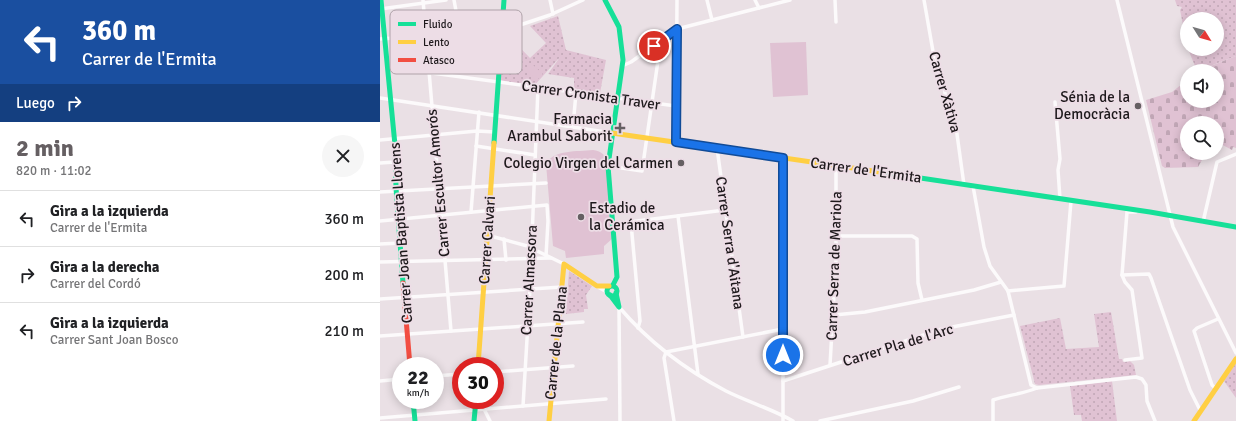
<!DOCTYPE html>
<html lang="es">
<head>
<meta charset="utf-8">
<style>
  :root { --surface:#fff; --page:#f6f6f6; --text:#202124; --muted:#757577; --line:#e0e0e0; --accent:#655f62 }
  body { margin:0; font-family:Signika,sans-serif; background:var(--page); color:var(--text); height:100vh; display:flex; flex-direction:column; font-size:15px; white-space:nowrap }
  * { box-sizing:border-box; margin:0 }
  p { font-size:13px; color:var(--muted) }
  .icon { flex:none; width:22px; height:22px; fill:none; stroke:currentColor; stroke-width:2; stroke-linecap:round; stroke-linejoin:round }
  .map { position:relative; flex:1; overflow:hidden }
  .sheet { display:flex; flex-direction:column; background:var(--surface); width:380px }
  .sheet>* { flex:none }
  .banner { background:#1a4fa0; color:#fff; overflow:hidden }
  .needle { width:26px; rotate:127deg }
  .controls { position:absolute; left:800px; top:12px; display:grid; gap:8px }
  .controls a { display:grid; place-items:center; width:44px; height:44px; border-radius:50%; background:var(--surface); box-shadow:0 2px 10px #0003; font-size:20px }
  .speed { position:absolute; left:12px; top:357px; display:flex; gap:8px; font-size:20px; font-weight:700; text-align:center }
  .speed>* { display:grid; place-content:center; width:52px; height:52px; border-radius:50%; background:var(--surface); box-shadow:0 2px 10px #0003; line-height:1 }
  .speed small { font-size:10px; font-weight:400 }
  .speed .limit { border:6px solid #d22; background:#fff; color:#111 }
  .pin { position:absolute; display:grid; place-items:center; width:34px; height:34px; color:#fff; margin:-17px; border:2px solid #fff; border-radius:50%; box-shadow:0 1px 4px #0007 }
  .me { position:absolute; width:44px; margin:-22px; rotate:0deg; stroke-linejoin:round; filter:drop-shadow(0 0 3px #0008) }
  .turn { display:flex; align-items:center; gap:14px; height:84px; padding:0 16px; font-size:18px }
  .turn .icon { width:52px; height:52px; stroke-width:2.5 }
  .turn b { display:block; font-size:28px; line-height:34px }
  .then { display:flex; align-items:center; height:38px; padding:0 16px; background:#0003; gap:8px; font-size:15px }
  .round { display:grid; place-items:center; flex:none; width:42px; height:42px; border-radius:21px; background:var(--page) }
  .summary { display:flex; align-items:center; justify-content:space-between; height:68px; padding:0 16px }
  h1 { font-size:24px; font-weight:800; line-height:30px; color:var(--accent) }
  ul { padding:0; list-style:none }
  li { display:flex; align-items:center; gap:12px; height:56px; padding:0 16px; border-top:1px solid var(--line) }
  li div { flex:1 }
  li b { display:block; font-size:15px }
  li em { font-style:normal }
  main { display:flex; flex:1; min-height:0 }
  .map>svg:first-child { display:block }
  .grass { fill:url(#grass-dots) }
  .cemetery { fill:url(#cemetery-stones) }
  .pitch { fill:#e0c2d3 }
  .lines { fill:none; stroke-linecap:round; stroke-linejoin:round }
  .street { stroke:#fcfafb; stroke-width:3.5 }
  .fast { stroke:#16e098; stroke-width:5 }
  .slow { stroke:#ffcf43; stroke-width:5 }
  .jam { stroke:#f24e42; stroke-width:5 }
  .route-casing { stroke:#114b97; stroke-width:10 }
  .route { stroke:#1a73e8; stroke-width:7 }
  .poi-dot { fill:#655f62; stroke:#eddde6; stroke-width:1.5 }
  .labels { text-anchor:middle; stroke-width:3.5; stroke-linejoin:round; paint-order:stroke }
  .street-label { font-size:15px; fill:#1e191c; stroke:#eddde6 }
  .poi-label { font-size:15px; fill:#1e191c; stroke:#eddde6; text-anchor:end }
  .key { fill:#eddde6; stroke:#afa2a9; stroke-width:1 }
  .key-label { font-size:11px; fill:#1e191c }
</style>
</head>
<body>
<main>
<section class="sheet">
<div class="banner">
<div class="turn"><svg class="icon" aria-label="left" viewBox="0 0 24 24"><path d="M17 20v-9H6M10 6l-5 5 5 5"/></svg><div><b>360 m</b>Carrer de l'Ermita</div></div>
<div class="then">Luego<svg class="icon" aria-label="right" viewBox="0 0 24 24"><path d="M7 20v-9h11M14 6l5 5-5 5"/></svg></div>
</div>
<div class="summary"><div><h1>2 min</h1><p>820 m · 11:02</p></div><a class="round"><svg class="icon" aria-label="close" viewBox="0 0 24 24"><path d="M6 6l12 12M18 6L6 18"/></svg></a></div>
<ul>
<li><svg class="icon" aria-label="left" viewBox="0 0 24 24"><path d="M17 20v-9H6M10 6l-5 5 5 5"/></svg><div><b>Gira a la izquierda</b><p>Carrer de l'Ermita</p></div><em>360 m</em></li>
<li><svg class="icon" aria-label="right" viewBox="0 0 24 24"><path d="M7 20v-9h11M14 6l5 5-5 5"/></svg><div><b>Gira a la derecha</b><p>Carrer del Cordó</p></div><em>200 m</em></li>
<li><svg class="icon" aria-label="left" viewBox="0 0 24 24"><path d="M17 20v-9H6M10 6l-5 5 5 5"/></svg><div><b>Gira a la izquierda</b><p>Carrer Sant Joan Bosco</p></div><em>210 m</em></li>
</ul>
</section>
<div class="map">
<svg width="856" height="421" viewBox="0 0 856 421">
  <defs>
    <pattern id="grass-dots" width="8" height="8" patternUnits="userSpaceOnUse"><rect width="8" height="8" fill="#e0c2d3"/><path d="M2 2h.1M6 6h.1" fill="none" stroke="#c0a6b5" stroke-width="1.8" stroke-linecap="round"/></pattern>
    <pattern id="cemetery-stones" width="16" height="16" patternUnits="userSpaceOnUse"><rect width="16" height="16" fill="#e0c2d3"/><path d="M2 7V4a2 2 0 0 1 4 0v3zM10 15v-3a2 2 0 0 1 4 0v3z" fill="#c0a6b5"/></pattern>
  </defs>
  <rect width="100%" height="100%" fill="#eae0e5"/>
  <!-- grass -->
  <g class="grass">
    <polygon points="795,0 856,0 856,56 817,71 808,49 837,49 837,19 807,19 807,45 800,10 802,7 797,6"/>
    <polygon points="178,16 186,50 226,60 220,93 194,89 194,78 168,74 180,57 153,87 120,80 123,30 150,58 166,43 150,26"/>
    <polygon points="189,271 212,286 206,295 208,309 204,309 204,312 186,314"/>
    <polygon points="731,312 739,359 742,359 743,362 750,361 754,365 756,375 659,385 655,384 640,326 680,318 686,349 719,347 714,314"/>
    <polygon points="856,363 856,398 844,381"/>
    <polygon points="732,381 737,421 702,421 701,415 694,415 690,386"/>
  </g>
  <!-- cemetery -->
  <polygon class="cemetery" points="856,56 856,148 853,147 852,150 837,142 837,123 807,123 807,153 826,153 818,167 785,168 782,166 766,100 792,92 807,80 807,101 837,101 837,71 818,71"/>
  <!-- pitch -->
  <g class="pitch">
    <polygon points="426,42 428,95 393,97 390,43"/>
    <polygon points="152,64 163,74 157,80 146,70"/>
    <path d="M213 150C221 151 225 154 227 162L233 238 224 246V254L186 258 185 251 173 246 166 164C174 149 197 152 213 150Z"/>
  </g>
  <g class="lines">
    <!-- street -->
    <g class="street">
      <polyline points="43,0 71,331"/>
      <polyline points="74,0 80,33"/>
      <polyline points="170,0 173,14"/>
      <polyline points="327,0 332,20"/>
      <polyline points="375,0 379,8"/>
      <polyline points="455,0 456,22"/>
      <polyline points="544,0 554,57 564,85 567,110 576,127 584,185"/>
      <polyline points="737,0 793,227 856,353"/>
      <polyline points="0,9 66,0"/>
      <polyline points="0,39 80,33 140,25 170,15 203,0"/>
      <polyline points="242,66 251,62 297,29 410,0"/>
      <polyline points="7,67 296,106"/>
      <polyline points="0,98 232,133"/>
      <polyline points="675,102 680,159 678,170 680,199"/>
      <polyline points="193,126 196,93"/>
      <polyline points="0,140 97,131 115,132"/>
      <polyline points="296,142 297,0"/>
      <polyline points="96,146 155,155"/>
      <polyline points="337,148 363,337"/>
      <polyline points="0,163 15,162"/>
      <polyline points="228,166 262,171 281,40"/>
      <polyline points="593,186 604,247 610,266 628,291 651,385 657,388"/>
      <polyline points="0,192 166,183"/>
      <polyline points="91,212 99,112"/>
      <polyline points="298,216 318,374"/>
      <polyline points="0,221 167,205 168,221 166,256"/>
      <polyline points="823,222 837,162 856,154"/>
      <polyline points="251,223 260,321 258,328"/>
      <polyline points="233,224 345,210"/>
      <polyline points="107,235 151,247"/>
      <polyline points="456,236 532,236 537,239 538,283 542,300"/>
      <polyline points="124,239 126,260"/>
      <polyline points="0,244 21,243"/>
      <polyline points="151,248 184,264"/>
      <polyline points="0,262 171,258"/>
      <polyline points="742,275 769,274 771,278 810,390 820,410"/>
      <polyline points="218,287 227,292"/>
      <polyline points="628,291 684,286 691,201"/>
      <polyline points="0,299 182,287"/>
      <path d="M239 307C268 341 306 370 346 391 368 402 392 409 413 421"/>
      <polyline points="239,307 240,421"/>
      <polyline points="454,315 485,312 594,290 621,282"/>
      <polyline points="0,336 203,322"/>
      <polyline points="745,360 762,358 752,290 745,282 742,275 747,212 756,212"/>
      <polyline points="450,365 456,260 456,166"/>
      <polyline points="115,372 193,366"/>
      <polyline points="55,376 81,374"/>
      <polyline points="0,381 21,379"/>
      <polyline points="403,381 562,329 634,315"/>
      <polyline points="835,388 832,385 814,331 817,328 838,319"/>
      <polyline points="143,406 150,289 158,87"/>
      <polyline points="104,409 110,421"/>
      <polyline points="0,418 226,399"/>
      <polyline points="294,421 284,358 286,352 403,329"/>
      <polyline points="403,421 403,158"/>
      <polyline points="440,421 533,401 579,387"/>
      <path d="M613 421V400C627 395 643 394 657 388L756 377 762 379 766 385 767 401 775 421"/>
    </g>
    <!-- fast -->
    <g class="fast">
      <polyline points="1,0 15,145 16,188 23,283"/>
      <polyline points="225,0 239,27 243,60 228,166 237,277 233,285"/>
      <polyline points="114,143 124,0"/>
      <polyline points="500,172 770,212 856,227"/>
      <circle cx="232" cy="291" r="5"/>
      <polyline points="230,295 239,307 236,293"/>
      <polyline points="33,400 35,421"/>
      <polyline points="94,421 96,400"/>
    </g>
    <!-- slow -->
    <g class="slow">
      <polyline points="232,133 500,172"/>
      <polyline points="98,366 114,143"/>
      <polyline points="169,421 184,264 217,286 229,286"/>
      <polyline points="814,421 856,359"/>
    </g>
    <!-- jam -->
    <polyline class="jam" points="23,283 30,366"/>
  </g>
  <g class="lines">
    <defs>
      <polyline id="route" points="274,46 297,29 296,142 403,158 403,355"/>
    </defs>
    <!-- route casing -->
    <use href="#route" class="route-casing"/>
    <!-- route -->
    <use href="#route" class="route"/>
  </g>
  <!-- markers -->
  <g class="poi-dot">
    <circle cx="758" cy="106" r="4"/>
    <path d="M238 122h4v4h4v4h-4v4h-4v-4h-4v-4h4z"/>
    <circle cx="301" cy="163" r="4"/>
    <circle cx="201" cy="217" r="4"/>
  </g>
  <g class="labels">
    <!-- street labels -->
    <g class="street-label">
      <text transform="translate(565 92) rotate(74)" y="5">Carrer Xàtiva</text>
      <text transform="translate(211 95) rotate(8)" y="5">Carrer Cronista Traver</text>
      <text transform="translate(486 170) rotate(8)" y="5">Carrer de l'Ermita</text>
      <text transform="translate(58 183) rotate(-95)" y="5">Carrer Escultor Amorós</text>
      <text transform="translate(21 233) rotate(-94)" y="5">Carrer Joan Baptista Llorens</text>
      <text transform="translate(107 240) rotate(-86)" y="5">Carrer Calvari</text>
      <text transform="translate(350 243) rotate(82)" y="5">Carrer Serra d'Aitana</text>
      <text transform="translate(454 266) rotate(-88)" y="5">Carrer Serra de Mariola</text>
      <text transform="translate(149 280) rotate(-87)" y="5">Carrer Almassora</text>
      <text transform="translate(176 343) rotate(-84)" y="5">Carrer de la Plana</text>
      <text transform="translate(518 345) rotate(-17)" y="5">Carrer Pla de l'Arc</text>
    </g>
    <!-- poi labels -->
    <g class="poi-label">
      <text x="750" y="102">Sénia de la<tspan x="750" dy="17">Democràcia</tspan></text>
      <text x="232" y="124">Farmacia<tspan x="232" dy="17">Arambul Saborit</tspan></text>
      <text x="293" y="168">Colegio Virgen del Carmen</text>
      <text x="209" y="213" text-anchor="start">Estadio de<tspan x="209" dy="17">la Cerámica</tspan></text>
    </g>
  </g>
  <!-- legend -->
  <rect x="10" y="10" width="132" height="64" rx="6" class="key"/>
  <rect x="18" y="22" width="18" height="4" fill="#16e098"/>
  <rect x="18" y="40" width="18" height="4" fill="#ffcf43"/>
  <rect x="18" y="58" width="18" height="4" fill="#f24e42"/>
  <g class="key-label">
    <text x="43" y="28">Fluido</text>
    <text x="43" y="46">Lento</text>
    <text x="43" y="64">Atasco</text>
  </g>
</svg>
<div class="controls">
<a><svg class="needle" viewBox="-14 -14 28 28"><path d="M0-13l5 13h-10z" fill="#e53935"/><path d="M0 13l5-13h-10z" fill="#757577"/></svg></a>
<a><svg class="icon" aria-label="sound" viewBox="0 0 24 24"><path d="M4 9h4l5-4v14l-5-4H4zM17 9q2 3 0 6"/></svg></a>
<a><svg class="icon" aria-label="search" viewBox="0 0 24 24"><circle cx="10" cy="10" r="6"/><path d="M15 15l6 6"/></svg></a>
</div>
<div class="speed"><div>22<small>km/h</small></div><div class="limit">30</div></div>
<div class="pin" style="left:274px;top:46px;background:#d93025"><svg class="icon" aria-label="arrive" viewBox="0 0 24 24"><path d="M6 21V4h12l-3 4 3 4H6"/></svg></div>
<svg class="me" style="left:403px;top:355px" viewBox="-20 -20 40 40"><circle r="17" fill="#1a73e8" stroke="#fff" stroke-width="3"/><path d="M0-11L8 9 0 5-8 9z" fill="#fff"/></svg>
</div>
</main>
</body>
</html>
